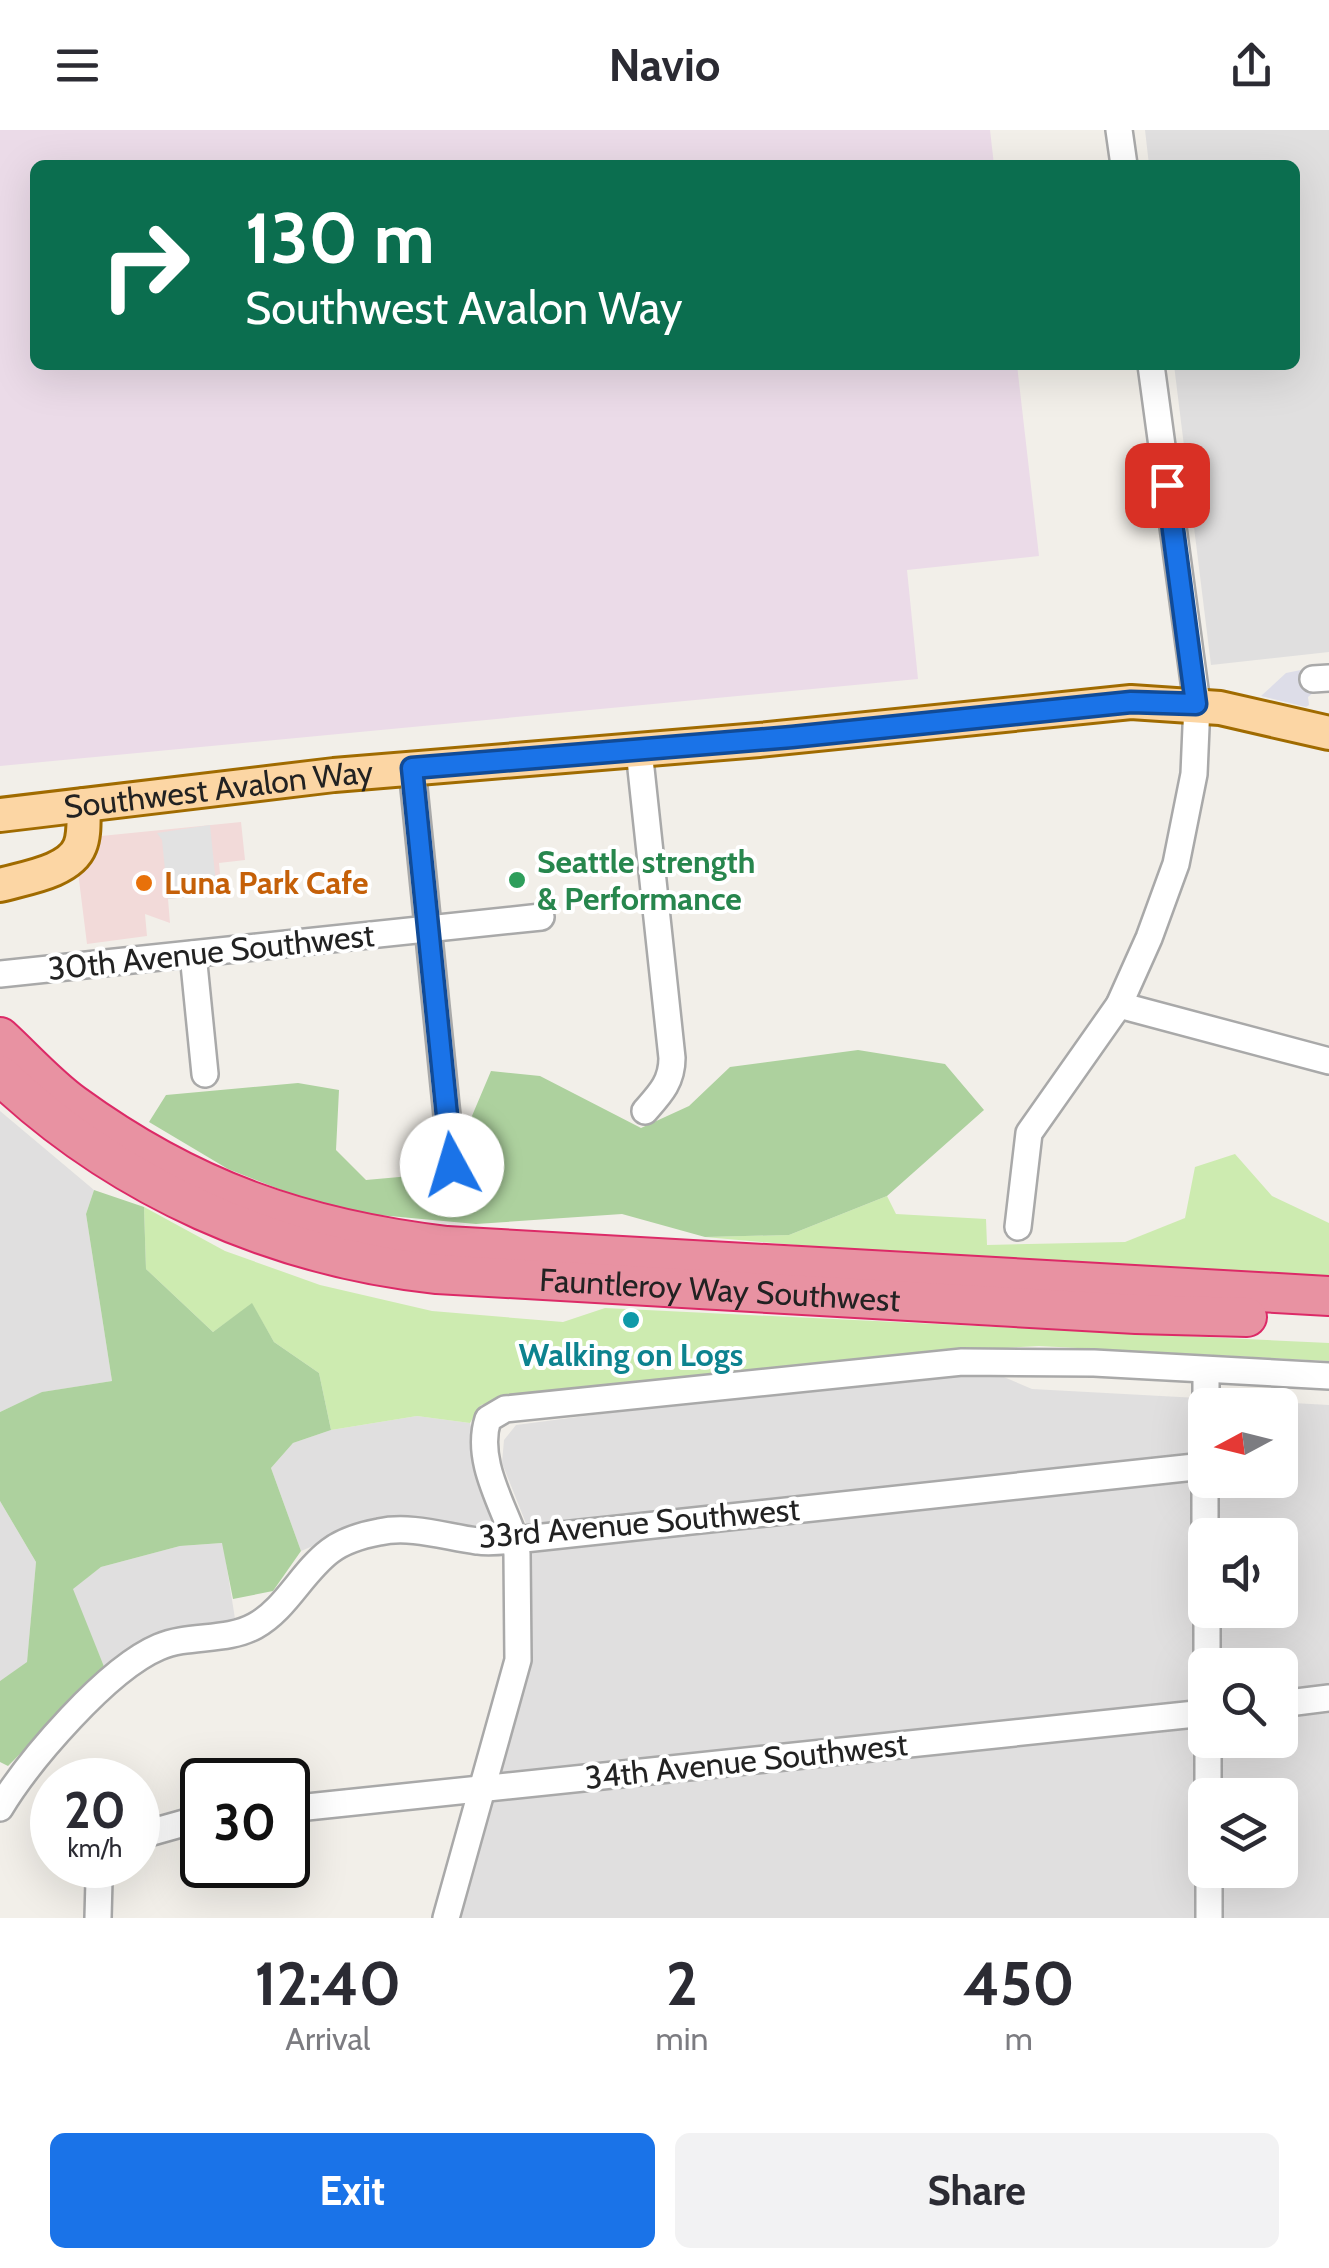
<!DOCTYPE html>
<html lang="en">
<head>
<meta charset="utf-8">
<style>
  :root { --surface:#fff; --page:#f2f2f3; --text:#2b2b33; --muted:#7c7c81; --accent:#1a73e8 }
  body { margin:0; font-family:Cabin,sans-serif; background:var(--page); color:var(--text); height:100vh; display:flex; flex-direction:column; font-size:38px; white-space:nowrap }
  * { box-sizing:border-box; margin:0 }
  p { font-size:32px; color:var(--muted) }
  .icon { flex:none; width:55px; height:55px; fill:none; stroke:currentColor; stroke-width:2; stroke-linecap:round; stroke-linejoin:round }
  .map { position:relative; height:1788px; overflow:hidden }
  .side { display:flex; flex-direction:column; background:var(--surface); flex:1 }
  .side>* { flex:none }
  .guide { position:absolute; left:30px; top:30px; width:1270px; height:210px; border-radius:15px; box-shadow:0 10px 40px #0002; background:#0b6e4f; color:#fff; overflow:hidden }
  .needle { width:65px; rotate:263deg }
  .controls { position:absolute; left:1188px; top:1258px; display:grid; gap:20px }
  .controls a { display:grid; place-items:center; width:110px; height:110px; border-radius:15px; background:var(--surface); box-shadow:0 10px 40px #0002; font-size:50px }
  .speed { position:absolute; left:30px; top:1628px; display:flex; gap:20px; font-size:50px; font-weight:700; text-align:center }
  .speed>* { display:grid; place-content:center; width:130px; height:130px; border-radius:50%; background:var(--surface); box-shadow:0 10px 40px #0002; line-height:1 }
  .speed small { font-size:25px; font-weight:400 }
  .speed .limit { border:5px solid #111; border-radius:15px; background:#fff; color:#111 }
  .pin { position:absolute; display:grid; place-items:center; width:85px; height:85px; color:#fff; margin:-42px; border-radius:20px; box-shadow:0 5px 15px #0006 }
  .me { position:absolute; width:110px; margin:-55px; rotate:354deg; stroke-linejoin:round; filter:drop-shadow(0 0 8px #0008) }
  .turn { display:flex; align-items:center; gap:35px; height:210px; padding:0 50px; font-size:45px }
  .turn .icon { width:130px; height:130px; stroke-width:2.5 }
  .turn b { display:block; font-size:70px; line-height:85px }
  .eta { display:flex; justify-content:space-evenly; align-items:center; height:170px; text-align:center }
  .eta b { font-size:60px; font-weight:800; line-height:70px }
  .primary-button { display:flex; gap:20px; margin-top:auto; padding:20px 50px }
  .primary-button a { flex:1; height:115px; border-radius:15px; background:var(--accent); color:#fff; font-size:40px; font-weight:800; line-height:115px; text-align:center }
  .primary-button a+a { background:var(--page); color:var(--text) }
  header { display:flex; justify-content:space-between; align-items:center; height:130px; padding:0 50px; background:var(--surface); font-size:45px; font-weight:800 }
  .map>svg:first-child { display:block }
  .residential { fill:#e0dfdf; fill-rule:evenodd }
  .commercial { fill:#f2dad9 }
  .industrial { fill:#ebdbe8 }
  .grass { fill:#cdebb0 }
  .forest { fill:#add19e }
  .parking { fill:#e2e2e2 }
  .plaza { fill:#dddde8 }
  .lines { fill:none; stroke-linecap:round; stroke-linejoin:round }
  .minor-casing { stroke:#a9a9a9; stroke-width:30 }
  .major-casing { stroke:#a06b00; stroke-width:38 }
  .highway-casing { stroke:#dc2a67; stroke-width:42 }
  .minor { stroke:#fff; stroke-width:25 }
  .major { stroke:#fcd6a4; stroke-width:32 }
  .highway { stroke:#e892a2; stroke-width:38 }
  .route-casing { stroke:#114b97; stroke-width:25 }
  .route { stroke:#1a73e8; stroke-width:18 }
  .leisure-dot { fill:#2e9e5b; stroke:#fff; stroke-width:4 }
  .food-dot { fill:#e8710a; stroke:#fff; stroke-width:4 }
  .culture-dot { fill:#0f9aa8; stroke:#fff; stroke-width:4 }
  .labels { text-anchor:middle; stroke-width:8; stroke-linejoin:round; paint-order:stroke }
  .street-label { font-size:32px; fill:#222; stroke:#fff }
  .leisure-label { font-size:32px; font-weight:bold; fill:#27864d; stroke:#fff; text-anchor:start }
  .food-label { font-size:32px; font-weight:bold; fill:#c56008; stroke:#fff; text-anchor:start }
  .culture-label { font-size:32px; font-weight:bold; fill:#0d838f; stroke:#fff }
</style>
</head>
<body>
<header><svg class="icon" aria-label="menu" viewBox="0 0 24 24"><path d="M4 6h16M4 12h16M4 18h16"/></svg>Navio<svg class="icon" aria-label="share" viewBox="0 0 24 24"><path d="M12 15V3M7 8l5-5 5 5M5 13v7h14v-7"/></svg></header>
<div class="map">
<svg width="1329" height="1788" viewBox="0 0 1329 1788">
  <rect width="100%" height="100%" fill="#f2efe9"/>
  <!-- residential -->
  <g class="residential">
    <polygon points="1145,0 1329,0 1329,522 1211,535 1174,235 1295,235 1295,35 1149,35"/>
    <polygon points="0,981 94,1060 86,1084 112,1251 43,1262 0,1282"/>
    <path d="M985 1239 1032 1259 1329 1275V1788H456L527 1536V1396L502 1333 504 1310 516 1295 924 1242ZM1205 1275H1280V1350H1205ZM1205 1405H1280V1480H1205ZM1205 1535H1280V1610H1205ZM1205 1665H1280V1740H1205Z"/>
    <polygon points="417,1286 470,1293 501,1403 359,1397 301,1421 271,1338 293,1313 331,1300"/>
    <polygon points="0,1371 36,1432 27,1533 0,1551"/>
    <polygon points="223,1413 236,1495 150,1508 105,1539 72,1459 101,1437 180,1416"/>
  </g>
  <!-- commercial -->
  <polygon class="commercial" points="241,692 245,730 219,733 222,763 168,769 170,793 145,784 147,806 87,814 78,742 101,706"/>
  <!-- industrial -->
  <polygon class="industrial" points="0,0 990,0 994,35 35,35 35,235 1017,235 1039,426 907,440 918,549 0,636"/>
  <!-- grass -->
  <g class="grass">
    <polygon points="1235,1024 1272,1066 1329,1093 1329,1150 912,1125 705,1107 789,1105 887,1066 896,1084 986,1089 987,1115 1125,1112 1185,1088 1195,1037"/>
    <polygon points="144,1077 225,1121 320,1155 432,1181 563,1192 605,1178 1329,1213 1329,1231 1039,1216 933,1222 506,1269 481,1275 470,1293 417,1286 331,1300 319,1243 274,1212 252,1174 213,1202 146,1139"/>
  </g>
  <!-- forest -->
  <g class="forest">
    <polygon points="858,920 945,934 984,980 887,1066 789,1105 705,1107 622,1084 476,1094 335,1081 228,1039 149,992 166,965 298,953 339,960 336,1020 366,1050 477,1040 469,993 491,941 540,946 641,998 689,976 730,937"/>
    <polygon points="94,1060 144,1077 146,1139 213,1202 252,1173 274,1212 319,1243 331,1300 293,1313 271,1338 301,1421 273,1461 233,1469 222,1413 180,1416 101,1437 73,1459 105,1539 8,1636 0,1632 0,1551 27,1532 36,1432 0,1371 0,1282 42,1262 112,1251 86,1084"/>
  </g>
  <!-- parking -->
  <polygon class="parking" points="210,695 217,764 168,769 162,710 157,703"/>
  <!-- plaza -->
  <polygon class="plaza" points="1311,538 1314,562 1308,567 1309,575 1306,577 1261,566 1286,543"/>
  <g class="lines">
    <defs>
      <g id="minor">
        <polyline points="1119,0 1124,35"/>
        <polyline points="1313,549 1329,548"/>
        <path d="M639 620 672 928C672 952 660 964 645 981"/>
        <polyline points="412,638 452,1035"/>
        <polyline points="193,824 205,944"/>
        <polyline points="0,844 541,787"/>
        <polyline points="1119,875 1329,931"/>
        <polyline points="1018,1097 1029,1003 1119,875 1149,808 1176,734 1194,644 1197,574 1151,235"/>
        <polyline points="1206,1275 1206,1240"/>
        <polyline points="1205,1302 1205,1405"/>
        <polyline points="1207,1480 1207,1535"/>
        <polyline points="1280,1574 1329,1568"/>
        <polyline points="1208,1610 1208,1665"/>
        <path d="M0 1678C29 1630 107 1539 159 1517 189 1504 226 1512 255 1496 286 1479 302 1442 330 1421 343 1411 363 1405 379 1402 411 1395 446 1407 477 1411 490 1413 503 1411 515 1410L1204 1336"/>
        <polyline points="288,1679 1205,1583"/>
        <polyline points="138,1706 202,1688"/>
        <polyline points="1209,1740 1209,1788"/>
        <polyline points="98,1788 99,1750 104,1735"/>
        <path d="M446 1788 518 1530 517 1424 515 1410C501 1371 475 1329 488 1289L505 1279 962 1232 1094 1233 1329 1246"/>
      </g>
      <g id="major">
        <path id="s1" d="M0 685 334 645 759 610 1131 572 1220 578 1329 603"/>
        <path d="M0 755C24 748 70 742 80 716 85 704 83 688 84 675"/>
      </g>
      <g id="highway">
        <path d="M0 907C24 929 47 955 73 974 191 1060 303 1099 447 1116L1329 1166"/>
        <path id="s2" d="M0 945C119 1058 275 1127 437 1144L1136 1184 1247 1187"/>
      </g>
    </defs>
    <!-- minor casing -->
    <use href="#minor" class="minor-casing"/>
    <!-- major casing -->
    <use href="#major" class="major-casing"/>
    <!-- highway casing -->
    <use href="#highway" class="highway-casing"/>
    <!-- minor -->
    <use href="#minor" class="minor"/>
    <!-- major -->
    <use href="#major" class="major"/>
    <!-- highway -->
    <use href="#highway" class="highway"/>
  </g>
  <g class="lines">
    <defs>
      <polyline id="route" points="452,1035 412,638 792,607 1131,572 1196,574 1167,355"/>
    </defs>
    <!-- route casing -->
    <use href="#route" class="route-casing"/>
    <!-- route -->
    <use href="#route" class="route"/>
  </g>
  <!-- markers -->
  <circle class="leisure-dot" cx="517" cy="750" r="10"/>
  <circle class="food-dot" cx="144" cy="753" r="10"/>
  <circle class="culture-dot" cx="631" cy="1190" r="10"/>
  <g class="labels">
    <!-- street labels -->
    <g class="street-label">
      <text dy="11" stroke="none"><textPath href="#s1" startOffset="220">Southwest Avalon Way</textPath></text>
      <text transform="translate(211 822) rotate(-6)" y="11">30th Avenue Southwest</text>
      <text dy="11" stroke="none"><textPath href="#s2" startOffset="772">Fauntleroy Way Southwest</textPath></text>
      <text transform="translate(639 1393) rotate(-5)" y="11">33rd Avenue Southwest</text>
      <text transform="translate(746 1631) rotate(-6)" y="11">34th Avenue Southwest</text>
    </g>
    <!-- leisure labels -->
    <g class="leisure-label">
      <text x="537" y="743">Seattle strength<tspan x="537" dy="37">&amp; Performance</tspan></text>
    </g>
    <!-- food labels -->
    <g class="food-label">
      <text x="164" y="764">Luna Park Cafe</text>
    </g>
    <!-- culture labels -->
    <g class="culture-label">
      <text x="631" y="1236">Walking on Logs</text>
    </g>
  </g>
</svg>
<div class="controls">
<a><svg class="needle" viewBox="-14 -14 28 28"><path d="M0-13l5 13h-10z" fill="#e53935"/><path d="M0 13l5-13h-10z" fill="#7c7c81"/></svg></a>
<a><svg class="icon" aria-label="sound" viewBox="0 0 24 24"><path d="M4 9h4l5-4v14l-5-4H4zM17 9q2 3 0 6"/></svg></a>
<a><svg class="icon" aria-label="search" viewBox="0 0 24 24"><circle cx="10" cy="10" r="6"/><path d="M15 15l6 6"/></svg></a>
<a><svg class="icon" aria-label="layers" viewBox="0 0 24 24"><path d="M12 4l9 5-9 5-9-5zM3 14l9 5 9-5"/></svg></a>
</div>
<div class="speed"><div>20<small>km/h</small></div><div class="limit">30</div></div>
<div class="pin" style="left:1167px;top:355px;background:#d93025"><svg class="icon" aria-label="arrive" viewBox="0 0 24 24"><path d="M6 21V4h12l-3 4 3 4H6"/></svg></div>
<svg class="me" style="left:452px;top:1035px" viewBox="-20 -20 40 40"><circle r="19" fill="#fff"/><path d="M0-13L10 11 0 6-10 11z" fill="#1a73e8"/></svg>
<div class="guide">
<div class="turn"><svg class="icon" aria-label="right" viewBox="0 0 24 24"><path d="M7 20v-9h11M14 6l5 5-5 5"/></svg><div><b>130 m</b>Southwest Avalon Way</div></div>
</div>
</div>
<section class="side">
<div class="eta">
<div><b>12:40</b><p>Arrival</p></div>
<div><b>2</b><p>min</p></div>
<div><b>450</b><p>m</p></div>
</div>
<div class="primary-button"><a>Exit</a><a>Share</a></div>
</section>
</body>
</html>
